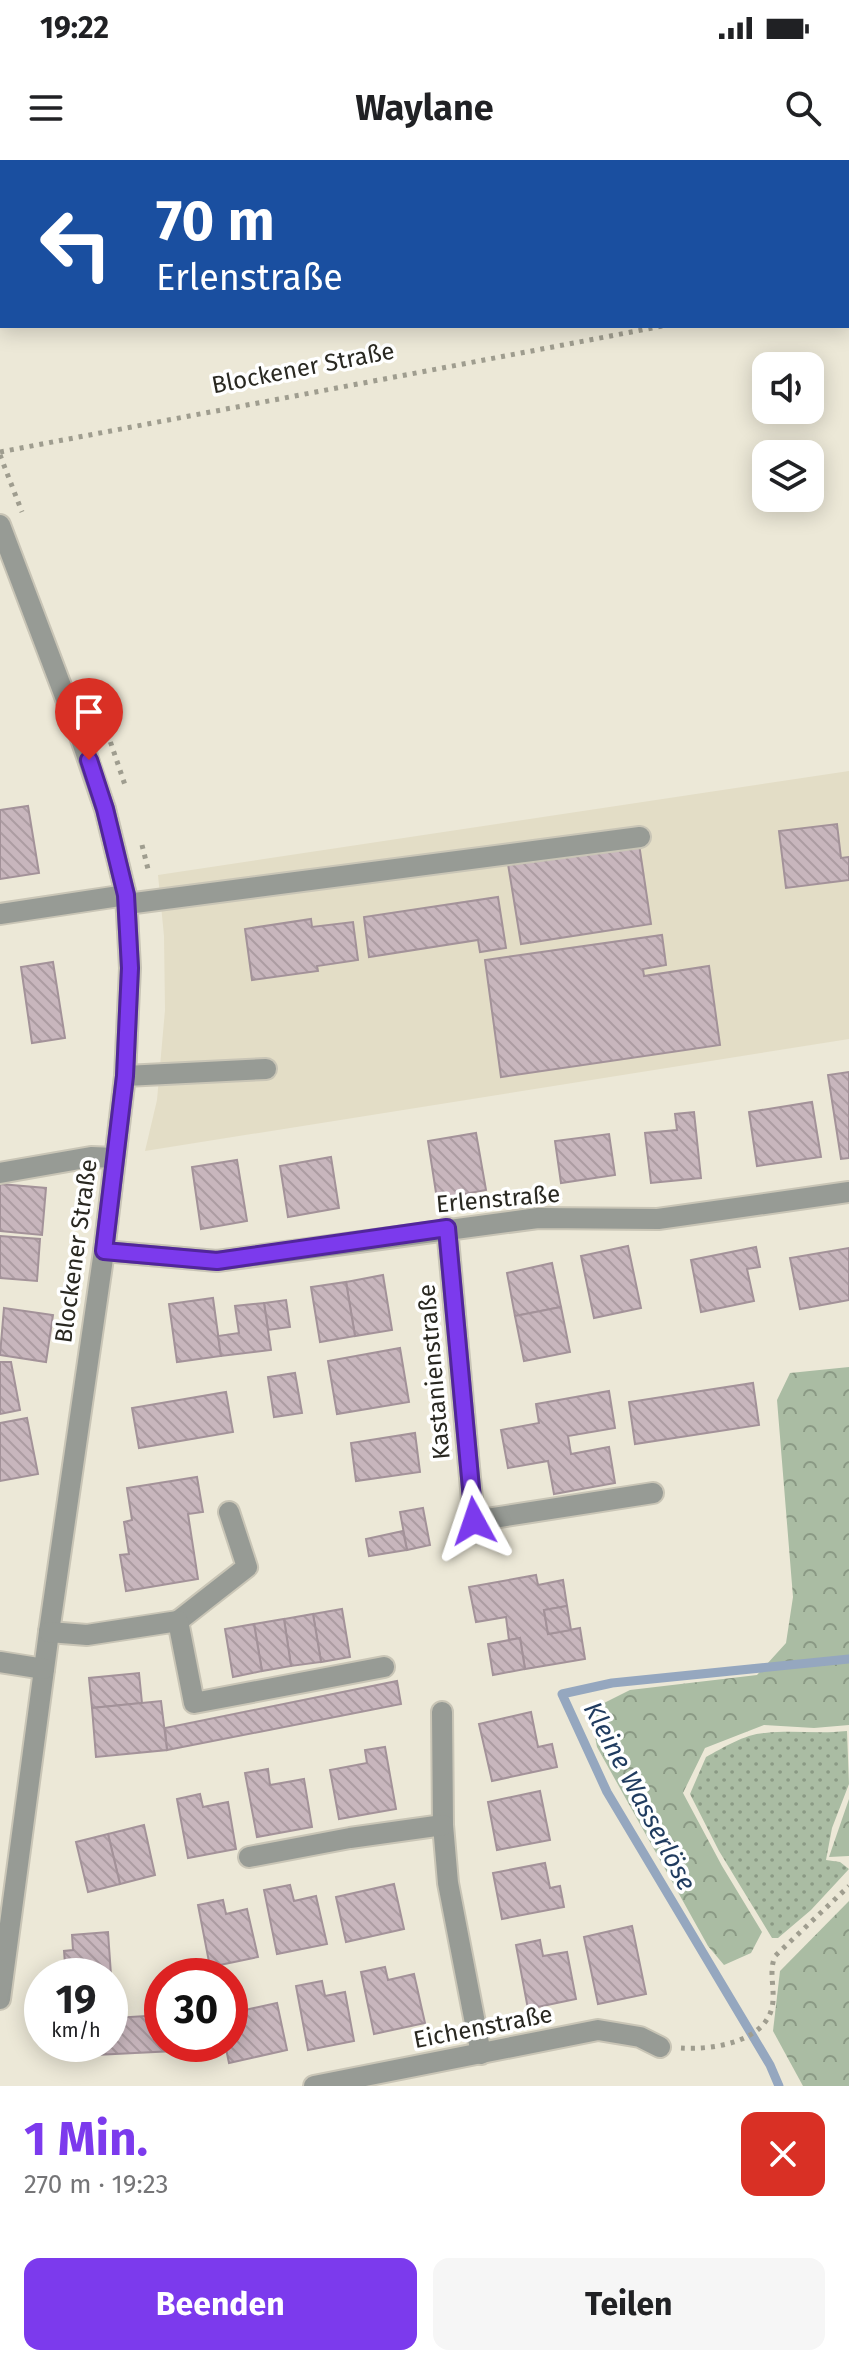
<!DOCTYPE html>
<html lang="de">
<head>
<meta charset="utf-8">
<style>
  :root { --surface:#fff; --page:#f6f6f6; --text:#202124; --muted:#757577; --accent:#7c3aed }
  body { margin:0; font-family:"Fira Sans",sans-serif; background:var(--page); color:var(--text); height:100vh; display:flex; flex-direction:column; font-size:30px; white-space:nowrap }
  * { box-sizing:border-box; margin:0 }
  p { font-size:26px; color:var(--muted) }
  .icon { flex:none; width:44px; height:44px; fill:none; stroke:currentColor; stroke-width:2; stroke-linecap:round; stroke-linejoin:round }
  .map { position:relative; height:1926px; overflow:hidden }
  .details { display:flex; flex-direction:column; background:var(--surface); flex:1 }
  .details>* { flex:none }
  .banner { position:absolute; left:0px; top:0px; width:850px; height:168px; box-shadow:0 4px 20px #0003; background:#1a4fa0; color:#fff; overflow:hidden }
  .buttons { position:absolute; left:752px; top:192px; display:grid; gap:16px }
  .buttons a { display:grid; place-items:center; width:72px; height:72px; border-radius:16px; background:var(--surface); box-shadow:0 4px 20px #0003; font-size:40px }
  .speed { position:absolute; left:24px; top:1798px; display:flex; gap:16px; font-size:40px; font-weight:700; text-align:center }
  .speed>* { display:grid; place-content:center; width:104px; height:104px; border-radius:50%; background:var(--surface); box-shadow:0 4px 20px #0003; line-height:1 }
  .speed small { font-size:20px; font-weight:400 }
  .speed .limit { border:12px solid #d22; background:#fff; color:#111 }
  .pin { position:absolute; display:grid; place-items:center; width:68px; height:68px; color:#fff; margin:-82px -34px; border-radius:50% 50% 50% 0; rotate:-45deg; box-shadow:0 0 8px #0007 }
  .pin .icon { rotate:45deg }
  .me { position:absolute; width:88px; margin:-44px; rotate:355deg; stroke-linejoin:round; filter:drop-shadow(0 0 6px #0008) }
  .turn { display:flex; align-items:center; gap:28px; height:168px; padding:0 24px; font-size:36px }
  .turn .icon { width:104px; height:104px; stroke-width:2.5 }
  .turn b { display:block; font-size:56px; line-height:68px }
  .round { display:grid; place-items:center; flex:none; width:84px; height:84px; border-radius:16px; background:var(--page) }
  .summary { display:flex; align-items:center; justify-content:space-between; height:136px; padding:0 24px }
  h1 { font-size:48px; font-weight:700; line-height:60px; color:var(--accent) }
  .button { display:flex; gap:16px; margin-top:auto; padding:16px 24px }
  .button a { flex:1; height:92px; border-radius:16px; background:var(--accent); color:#fff; font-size:32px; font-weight:700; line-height:92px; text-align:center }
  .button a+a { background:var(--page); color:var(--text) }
  .status { display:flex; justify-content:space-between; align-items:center; height:56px; padding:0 40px; background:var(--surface); direction:ltr }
  .status svg { height:22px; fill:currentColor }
  header { display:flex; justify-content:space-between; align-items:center; height:104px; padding:0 24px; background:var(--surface); font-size:36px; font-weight:700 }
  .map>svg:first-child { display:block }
  .built { fill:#e3ddc6 }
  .grass { fill:url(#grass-dots) }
  .forest { fill:url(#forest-crowns) }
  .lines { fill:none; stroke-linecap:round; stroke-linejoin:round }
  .stream { stroke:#95a7bf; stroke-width:9 }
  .building { fill:url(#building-back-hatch); stroke:#a39299; stroke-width:2 }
  .minor-casing { stroke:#c9c5b6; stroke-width:24 }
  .path { stroke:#9f9d8f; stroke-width:5; stroke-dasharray:4 6; stroke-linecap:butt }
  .minor { stroke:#979b95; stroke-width:20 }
  .route-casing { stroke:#51269a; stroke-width:20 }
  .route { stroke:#7c3aed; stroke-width:14 }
  .labels { text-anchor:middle; stroke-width:7; stroke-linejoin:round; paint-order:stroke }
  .street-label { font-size:24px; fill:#292821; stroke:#fff }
  .water-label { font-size:26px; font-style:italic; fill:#1f3b5f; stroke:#fff }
</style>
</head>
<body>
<div class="status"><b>19:22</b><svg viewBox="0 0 49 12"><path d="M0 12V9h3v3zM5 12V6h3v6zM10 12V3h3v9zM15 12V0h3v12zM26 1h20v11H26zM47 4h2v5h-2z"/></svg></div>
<header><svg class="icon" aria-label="menu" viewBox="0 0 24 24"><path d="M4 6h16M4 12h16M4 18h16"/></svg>Waylane<svg class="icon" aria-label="search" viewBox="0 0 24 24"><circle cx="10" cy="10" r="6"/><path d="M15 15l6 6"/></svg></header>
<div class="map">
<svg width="849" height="1926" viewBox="0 0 849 1926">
  <defs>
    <pattern id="grass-dots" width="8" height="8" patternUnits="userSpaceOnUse" patternTransform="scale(2)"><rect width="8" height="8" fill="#aabca3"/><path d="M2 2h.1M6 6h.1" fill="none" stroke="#8a9984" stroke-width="1.8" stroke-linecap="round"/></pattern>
    <pattern id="forest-crowns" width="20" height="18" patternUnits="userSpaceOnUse" patternTransform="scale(2)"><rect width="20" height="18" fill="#aabca3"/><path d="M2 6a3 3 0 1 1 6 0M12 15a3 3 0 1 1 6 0" fill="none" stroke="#8a9984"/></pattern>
    <pattern id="building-back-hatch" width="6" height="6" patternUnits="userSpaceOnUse" patternTransform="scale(2)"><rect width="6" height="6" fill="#c8b6bd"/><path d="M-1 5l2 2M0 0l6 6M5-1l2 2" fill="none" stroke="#ac9ca2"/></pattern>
  </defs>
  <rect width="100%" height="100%" fill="#ece8d7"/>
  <!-- built -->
  <polygon class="built" points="849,611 849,879 145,991 157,940 165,850 164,776 158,715"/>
  <!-- grass -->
  <path class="grass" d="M847 1571 849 1624 832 1668 826 1700 840 1702 849 1709 811 1750 778 1778H772L719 1691 690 1634 706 1597C723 1588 745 1574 765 1573 792 1570 819 1574 847 1571Z"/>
  <!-- forest -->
  <g class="forest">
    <polygon points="849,1207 849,1565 814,1568 764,1565 705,1588 683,1633 722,1706 762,1772 751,1793 724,1805 708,1786 597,1587 590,1550 630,1530 757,1515 786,1483 793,1437 777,1240 790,1213"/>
    <polygon points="849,1639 849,1696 829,1697"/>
    <polygon points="849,1741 849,1926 803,1926 773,1871 780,1811"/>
  </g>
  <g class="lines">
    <!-- stream -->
    <polyline class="stream" points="779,1926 770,1905 607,1632 562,1534 612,1523 849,1499"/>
  </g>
  <!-- building -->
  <g class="building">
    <polygon points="28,646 39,713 0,719 0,650"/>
    <polygon points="837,664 841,698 849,697 849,720 786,728 779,671"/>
    <polygon points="639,684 651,764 521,784 508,704"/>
    <polygon points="498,737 506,788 480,792 478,780 369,797 364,757"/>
    <polygon points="311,759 312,767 353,762 358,800 317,806 318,811 252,820 245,769"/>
    <polygon points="662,775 666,805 643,809 644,816 709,806 720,885 501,917 485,800"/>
    <polygon points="53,802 65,878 32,883 21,807"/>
    <polygon points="849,912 849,998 841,999 828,915"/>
    <polygon points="812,942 821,997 757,1006 749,952"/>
    <polygon points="694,952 701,1018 651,1023 645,973 677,970 675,954"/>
    <polygon points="476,973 486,1030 437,1039 428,981"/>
    <polygon points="609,974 615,1015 561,1023 555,981"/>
    <polygon points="331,997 339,1048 288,1057 280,1006"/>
    <polygon points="237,1000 247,1061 201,1069 192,1007"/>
    <polygon points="0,1024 46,1028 42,1075 0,1071"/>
    <polygon points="0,1076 40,1079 37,1121 0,1118"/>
    <polygon points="628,1086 641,1148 594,1158 581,1096"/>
    <polygon points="756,1087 760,1107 747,1109 754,1141 701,1152 691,1100"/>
    <polygon points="849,1088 849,1140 800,1149 790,1098"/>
    <polygon points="552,1103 561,1147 515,1156 507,1113"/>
    <polygon points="383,1115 392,1170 355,1176 346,1122"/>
    <polygon points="346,1122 355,1176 320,1182 311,1127"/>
    <polygon points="213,1138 221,1196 177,1202 169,1144"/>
    <polygon points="286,1140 290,1167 268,1170 264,1143"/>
    <polygon points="264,1143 271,1190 221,1196 218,1176 239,1173 235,1146"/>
    <polygon points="561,1147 570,1192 524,1201 515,1156"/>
    <polygon points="4,1148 53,1155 46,1202 0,1195"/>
    <polygon points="400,1188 409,1242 337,1254 328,1201"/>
    <polygon points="0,1202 11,1202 20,1250 0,1254"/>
    <polygon points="295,1213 302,1253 274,1257 268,1217"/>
    <polygon points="753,1223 759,1265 635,1284 629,1242"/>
    <polygon points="609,1231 615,1268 568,1276 571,1294 609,1287 615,1323 554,1334 548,1301 508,1308 501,1270 539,1263 536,1244"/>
    <polygon points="226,1232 233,1272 139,1288 132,1248"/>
    <polygon points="27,1258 38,1314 0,1321 0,1263"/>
    <polygon points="415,1273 420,1312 356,1321 351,1283"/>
    <polygon points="197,1317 203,1352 188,1354 198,1419 126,1431 120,1395 129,1394 124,1362 132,1360 127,1328"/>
    <polygon points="423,1348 430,1385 407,1390 400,1352"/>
    <polygon points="403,1371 407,1390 369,1396 366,1379"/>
    <polygon points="536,1415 538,1425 563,1420 567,1446 544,1450 548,1474 580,1468 585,1499 525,1509 520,1478 509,1480 506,1457 476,1462 469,1427"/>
    <polygon points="567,1446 571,1470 548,1474 544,1450"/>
    <polygon points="342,1449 350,1497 321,1502 313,1454"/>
    <polygon points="313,1454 321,1502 291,1506 284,1459"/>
    <polygon points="284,1459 291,1506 262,1511 254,1464"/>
    <polygon points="254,1464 262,1511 233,1517 225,1469"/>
    <polygon points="520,1478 525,1509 493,1515 488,1484"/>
    <polygon points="139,1513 142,1543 92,1548 89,1518"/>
    <polygon points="397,1521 401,1544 167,1590 165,1568"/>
    <polygon points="161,1541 167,1590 96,1597 92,1548"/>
    <polygon points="531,1552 538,1587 552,1584 557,1607 492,1621 479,1564"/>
    <polygon points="385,1587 396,1649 339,1659 330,1610 367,1603 365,1590"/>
    <polygon points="268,1609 270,1625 304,1619 312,1667 257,1677 245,1613"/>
    <polygon points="540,1631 550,1680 497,1690 488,1642"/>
    <polygon points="200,1634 203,1647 228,1642 236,1689 188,1698 177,1639"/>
    <polygon points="144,1665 155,1715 120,1724 108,1674"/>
    <polygon points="108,1674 120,1724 88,1732 76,1682"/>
    <polygon points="545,1703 550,1728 560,1726 564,1747 502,1759 493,1713"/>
    <polygon points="394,1724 404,1769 346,1782 336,1737"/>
    <polygon points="290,1725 294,1741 316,1736 327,1784 277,1794 264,1730"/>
    <polygon points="223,1740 226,1754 247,1749 258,1797 210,1807 198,1745"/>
    <polygon points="632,1766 646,1834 598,1844 584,1777"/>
    <polygon points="108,1772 114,1858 162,1855 162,1884 173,1884 174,1891 76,1896 75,1884 110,1884 110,1816 66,1816 64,1791 73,1790 72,1775"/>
    <polygon points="540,1780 543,1796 567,1792 576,1839 528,1849 516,1785"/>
    <polygon points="385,1807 388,1820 414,1814 425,1863 374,1874 361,1812"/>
    <polygon points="322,1821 325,1836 345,1832 354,1881 308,1890 296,1826"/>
    <polygon points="242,1836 245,1850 277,1843 287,1890 229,1903 225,1884 230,1884 230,1838"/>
  </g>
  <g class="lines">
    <defs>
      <g id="minor">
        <polyline points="0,365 80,576 105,649 126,735 130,808 125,916 104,1091 49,1472 0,1839"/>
        <polyline points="127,744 640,677"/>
        <polyline points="0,754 126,735"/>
        <polyline points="125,916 266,909"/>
        <polyline points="0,1013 91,997 115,998"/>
        <polyline points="447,1068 474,1361 653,1333"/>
        <polyline points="104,1091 217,1101 538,1058 658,1059 849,1032"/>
        <polyline points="178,1461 247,1407 229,1352"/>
        <polyline points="49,1472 87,1475 178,1461 194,1543 384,1507"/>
        <polyline points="0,1502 44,1509"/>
        <polyline points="442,1552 443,1665 448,1723 481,1894"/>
        <polyline points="249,1697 350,1678 443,1665"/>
        <polyline points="314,1926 598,1870 640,1877 660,1887"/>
      </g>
    </defs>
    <!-- minor casing -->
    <use href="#minor" class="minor-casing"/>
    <!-- path -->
    <g class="path">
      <polyline points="848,129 849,129"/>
      <polyline points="0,292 663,166"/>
      <polyline points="0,295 22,352"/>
      <polyline points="104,563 125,625"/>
      <polyline points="142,685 148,709 145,713"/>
      <path d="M681 1888C713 1890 771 1882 773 1840 774 1825 769 1811 775 1796L849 1726"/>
    </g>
    <!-- minor -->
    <use href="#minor" class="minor"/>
  </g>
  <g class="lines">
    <defs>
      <polyline id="route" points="89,600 105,649 126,735 130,808 125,916 104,1091 217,1101 447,1068 474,1361"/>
    </defs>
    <!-- route casing -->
    <use href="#route" class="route-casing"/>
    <!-- route -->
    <use href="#route" class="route"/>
  </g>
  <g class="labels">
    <!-- street labels -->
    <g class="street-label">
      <text transform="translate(303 208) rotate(-11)" y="8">Blockener Straße</text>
      <text transform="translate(498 1039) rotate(-5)" y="8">Erlenstraße</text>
      <text transform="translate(76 1091) rotate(-82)" y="8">Blockener Straße</text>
      <text transform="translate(434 1212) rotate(-95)" y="8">Kastanienstraße</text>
      <text transform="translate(483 1867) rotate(-11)" y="8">Eichenstraße</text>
    </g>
    <!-- water labels -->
    <g class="water-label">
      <text transform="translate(640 1636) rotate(62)" y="9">Kleine Wasserlöse</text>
    </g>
  </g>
</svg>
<div class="buttons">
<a><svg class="icon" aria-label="sound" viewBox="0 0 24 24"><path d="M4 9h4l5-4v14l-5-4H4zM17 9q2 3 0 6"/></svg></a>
<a><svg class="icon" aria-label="layers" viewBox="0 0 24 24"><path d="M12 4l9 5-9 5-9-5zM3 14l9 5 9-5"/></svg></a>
</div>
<div class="speed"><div>19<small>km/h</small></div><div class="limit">30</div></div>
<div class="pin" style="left:89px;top:600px;background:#d93025"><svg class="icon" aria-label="arrive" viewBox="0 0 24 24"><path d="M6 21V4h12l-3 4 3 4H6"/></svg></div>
<svg class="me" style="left:474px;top:1361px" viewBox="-20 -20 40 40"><path d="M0-17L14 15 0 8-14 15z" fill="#7c3aed" stroke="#fff" stroke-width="4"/></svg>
<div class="banner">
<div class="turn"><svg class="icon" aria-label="left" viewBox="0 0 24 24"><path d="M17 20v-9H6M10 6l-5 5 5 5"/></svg><div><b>70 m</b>Erlenstraße</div></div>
</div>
</div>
<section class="details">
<div class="summary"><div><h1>1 Min.</h1><p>270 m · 19:23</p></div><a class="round" style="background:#d93025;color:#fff"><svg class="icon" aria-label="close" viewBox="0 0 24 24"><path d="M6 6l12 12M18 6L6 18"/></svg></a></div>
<div class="button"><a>Beenden</a><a>Teilen</a></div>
</section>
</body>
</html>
